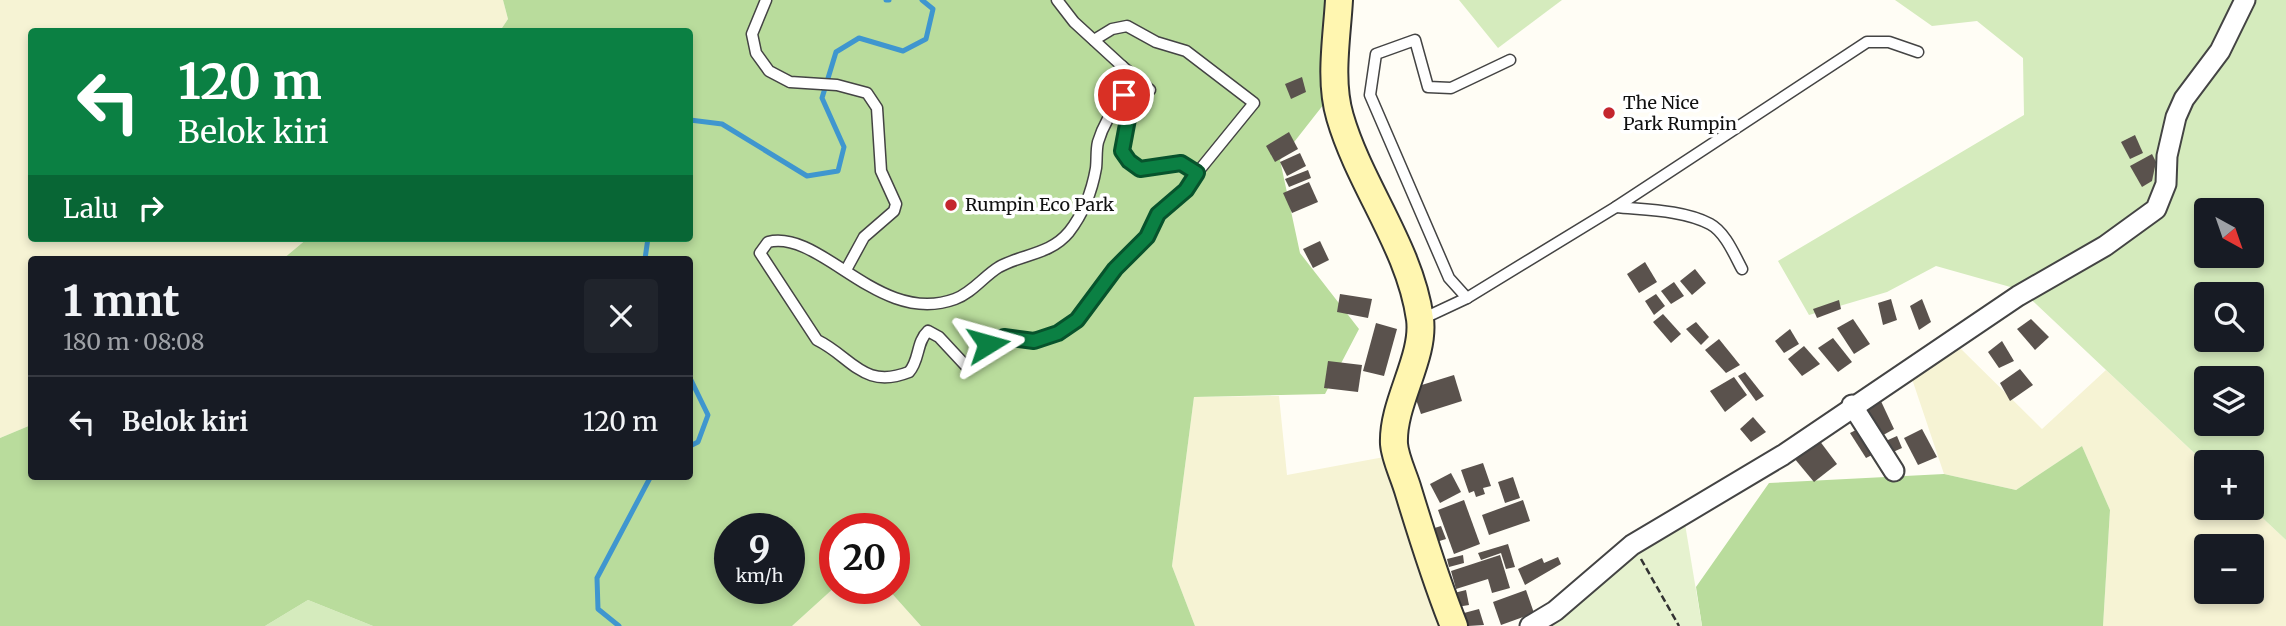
<!DOCTYPE html>
<html lang="id">
<head>
<meta charset="utf-8">
<style>
  :root { --surface:#171b24; --page:#20242c; --text:#f1f3f6; --muted:#9ea1a6; --line:#363941 }
  body { margin:0; font-family:Merriweather,serif; background:var(--page); color:var(--text); height:100vh; display:flex; flex-direction:column; font-size:26px; white-space:nowrap }
  * { box-sizing:border-box; margin:0 }
  p { font-size:23px; color:var(--muted) }
  .icon { flex:none; width:38px; height:38px; fill:none; stroke:currentColor; stroke-width:2; stroke-linecap:round; stroke-linejoin:round }
  .map { position:relative; flex:1; overflow:hidden }
  .side { position:absolute; left:28px; top:256px; width:665px; height:224px; display:flex; flex-direction:column; background:var(--surface); border-radius:7px; box-shadow:0 4px 10px #0003 }
  .side>* { flex:none }
  .guide { position:absolute; left:28px; top:28px; width:665px; height:214px; border-radius:7px; box-shadow:0 4px 10px #0003; background:#0b8043; color:#fff; overflow:hidden }
  .needle { width:46px; rotate:140deg }
  .tools { position:absolute; left:2194px; top:198px; display:grid; gap:14px }
  .tools a { display:grid; place-items:center; width:70px; height:70px; border-radius:7px; background:var(--surface); box-shadow:0 4px 10px #0003; font-size:35px }
  .speed { position:absolute; left:714px; top:513px; display:flex; gap:14px; font-size:35px; font-weight:700; text-align:center }
  .speed>* { display:grid; place-content:center; width:91px; height:91px; border-radius:50%; background:var(--surface); box-shadow:0 4px 10px #0003; line-height:1 }
  .speed small { font-size:18px; font-weight:400 }
  .speed .limit { border:10px solid #d22; background:#fff; color:#111 }
  .pin { position:absolute; display:grid; place-items:center; width:60px; height:60px; color:#fff; margin:-30px; border:4px solid #fff; border-radius:50%; box-shadow:0 2px 7px #0007 }
  .me { position:absolute; width:77px; margin:-38px; rotate:82deg; stroke-linejoin:round; filter:drop-shadow(0 0 5px #0008) }
  .turn { display:flex; align-items:center; gap:24px; height:147px; padding:0 35px; font-size:32px }
  .turn .icon { width:91px; height:91px; stroke-width:2.5 }
  .turn b { display:block; font-size:49px; line-height:60px }
  .then { display:flex; align-items:center; height:66px; padding:0 35px; background:#0003; gap:14px; font-size:26px }
  .round { display:grid; place-items:center; flex:none; width:74px; height:74px; border-radius:7px; background:var(--page) }
  .headline { display:flex; align-items:center; justify-content:space-between; height:119px; padding:0 35px }
  h1 { font-size:42px; font-weight:700; line-height:52px }
  ul { padding:0; list-style:none }
  li { display:flex; align-items:center; gap:21px; height:91px; padding:0 35px; border-top:2px solid var(--line) }
  li div { flex:1 }
  li b { display:block; font-size:26px }
  li em { font-style:normal }
  .map>svg:first-child { display:block }
  .farmland { fill:#f6f3d4; fill-rule:evenodd }
  .green { fill:#d5ebbd; fill-rule:evenodd }
  .forest { fill:#b9dc9c; fill-rule:evenodd }
  .pitch { fill:#e6f2cf }
  .lines { fill:none; stroke-linecap:round; stroke-linejoin:round }
  .stream { stroke:#3f96cf; stroke-width:5 }
  .building { fill:#5a524d }
  .lane-casing { stroke:#444; stroke-width:13 }
  .street-casing { stroke:#444; stroke-width:23 }
  .secondary-casing { stroke:#333; stroke-width:30 }
  .path { stroke:#333; stroke-width:2.5; stroke-dasharray:7 3.5; stroke-linecap:butt }
  .lane { stroke:#fff; stroke-width:10 }
  .street { stroke:#fff; stroke-width:19 }
  .secondary { stroke:#fff6b0; stroke-width:26 }
  .route-casing { stroke:#07532c; stroke-width:18 }
  .route { stroke:#0b8043; stroke-width:12 }
  .poi-dot { fill:#c4262e; stroke:#fff; stroke-width:2.5 }
  .labels { text-anchor:middle; stroke-width:7; stroke-linejoin:round; paint-order:stroke }
  .poi-label { font-size:18px; fill:#111; stroke:#fff; text-anchor:start }
</style>
</head>
<body>
<div class="map">
<svg width="2286" height="626" viewBox="0 0 2286 626">
  <rect width="100%" height="100%" fill="#fffdf5"/>
  <!-- farmland -->
  <g class="farmland">
    <polygon points="0,0 503,0 508,19 500,31 32,32 32,238 308,238 283,259 32,259 31,425 0,438"/>
    <path d="M1958 346 2042 429 2106 370 2207 465V508H2252L2286 540V626H2103L2110 510 2082 446 2016 490 1944 474 1911 376ZM2207 546H2252V592H2207Z"/>
    <polygon points="1279,396 1287,475 1395,455 1448,626 1195,626 1172,566 1194,397"/>
    <polygon points="835,587 887,588 921,626 792,626"/>
  </g>
  <!-- green -->
  <g class="green">
    <polygon points="1459,0 1562,0 1498,48"/>
    <path d="M1895 0H2286V540L2252 508V462H2207V465L2021 290 1936 266 1887 292 1809 315 1778 261 2024 115 2023 58 1977 21 1932 26ZM2207 210H2252V256H2207ZM2207 294H2252V340H2207ZM2207 378H2252V424H2207Z"/>
    <polygon points="308,600 373,626 265,626"/>
  </g>
  <!-- forest -->
  <g class="forest">
    <path d="M503 0H1337L1331 95 1280 160 1300 253 1359 329 1325 394 1194 397 1172 566 1195 626H921L887 588H894V528H835V587L792 626H373L308 600 265 626H0V438L31 425 32 476H690V259H283L308 238H690V32L500 31 508 19ZM730 528H789V588H730Z"/>
    <polygon points="2082,446 2110,510 2103,626 1702,626 1696,587 1769,483 1944,474 2016,490"/>
  </g>
  <!-- pitch -->
  <polygon class="pitch" points="1684,518 1702,626 1520,626"/>
  <g class="lines">
    <!-- stream -->
    <g class="stream">
      <polyline points="886,0 889,0"/>
      <polyline points="690,120 722,124 807,176 838,171 844,147 822,98 836,52 859,38 903,51 926,39 933,9 922,0"/>
      <polyline points="645,259 648,238"/>
      <polyline points="690,378 708,415 698,442 690,446"/>
      <polyline points="619,626 598,609 597,578 651,476"/>
    </g>
  </g>
  <!-- building -->
  <g class="building">
    <polygon points="1302,77 1306,92 1291,99 1285,84"/>
    <polygon points="1289,132 1298,149 1275,162 1266,146"/>
    <polygon points="2135,135 2143,153 2130,159 2121,142"/>
    <polygon points="1300,153 1306,166 1287,176 1280,162"/>
    <polygon points="2152,154 2156,162 2152,181 2142,187 2130,166"/>
    <polygon points="1308,170 1311,178 1289,187 1285,179"/>
    <polygon points="1309,182 1318,202 1292,213 1283,193"/>
    <polygon points="1320,241 1329,260 1313,268 1303,249"/>
    <polygon points="1645,262 1657,282 1639,293 1627,274"/>
    <polygon points="1695,269 1706,283 1692,295 1680,281"/>
    <polygon points="1674,282 1684,296 1671,304 1661,291"/>
    <polygon points="1340,294 1372,299 1368,318 1337,312"/>
    <polygon points="1656,294 1665,306 1654,315 1645,301"/>
    <polygon points="1891,299 1897,320 1883,325 1878,303"/>
    <polygon points="1922,299 1931,322 1919,330 1910,306"/>
    <polygon points="1839,300 1841,309 1817,318 1813,309"/>
    <polygon points="1663,314 1681,334 1671,343 1653,322"/>
    <polygon points="1853,319 1870,344 1854,354 1837,328"/>
    <polygon points="2031,319 2049,337 2035,350 2017,329"/>
    <polygon points="1696,322 1709,337 1701,345 1686,329"/>
    <polygon points="1376,323 1397,329 1384,376 1363,371"/>
    <polygon points="1790,329 1799,344 1784,353 1775,341"/>
    <polygon points="1833,338 1852,362 1838,372 1818,348"/>
    <polygon points="1719,339 1740,365 1726,373 1705,350"/>
    <polygon points="2002,341 2014,361 1999,368 1988,352"/>
    <polygon points="1804,346 1820,364 1802,376 1788,359"/>
    <polygon points="1328,361 1362,365 1358,392 1324,388"/>
    <polygon points="2020,369 2033,385 2010,401 2000,383"/>
    <polygon points="1745,372 1764,396 1756,401 1738,376"/>
    <polygon points="1454,375 1462,401 1421,414 1412,388"/>
    <polygon points="1734,377 1747,395 1725,412 1710,391"/>
    <polygon points="1879,397 1894,429 1878,438 1863,403"/>
    <polygon points="1753,417 1766,432 1751,442 1740,429"/>
    <polygon points="1922,429 1937,457 1918,465 1904,438"/>
    <polygon points="1856,430 1872,455 1866,458 1850,433"/>
    <polygon points="1897,436 1902,448 1884,456 1879,444"/>
    <polygon points="1819,440 1837,464 1814,482 1794,458"/>
    <polygon points="1483,463 1491,486 1483,488 1485,494 1476,497 1474,491 1469,493 1461,470"/>
    <polygon points="1451,473 1461,492 1440,503 1430,484"/>
    <polygon points="1513,477 1520,498 1505,503 1498,482"/>
    <polygon points="1464,500 1480,544 1454,554 1438,510"/>
    <polygon points="1523,500 1530,521 1489,535 1482,515"/>
    <polygon points="1441,526 1446,539 1433,543 1428,530"/>
    <polygon points="1508,544 1515,567 1506,569 1501,553 1481,560 1478,553"/>
    <polygon points="1463,555 1464,563 1449,567 1447,559"/>
    <polygon points="1500,555 1510,588 1492,593 1488,579 1456,589 1451,571"/>
    <polygon points="1558,557 1561,564 1525,585 1518,569 1542,558 1544,563"/>
    <polygon points="1466,590 1469,605 1457,607 1454,593"/>
    <polygon points="1526,590 1534,613 1501,625 1493,602"/>
    <polygon points="1479,609 1484,625 1468,626 1464,613"/>
  </g>
  <g class="lines">
    <defs>
      <g id="lane">
        <polyline points="766,0 752,34 756,53 769,71 790,82 837,85 867,93 877,108 881,171 896,204 894,211 864,237 846,270"/>
        <path d="M1057 0 1074 22 1122 66 1128 119 1122 151 1129 161 1140 169 1181 163 1197 173 1186 190 1158 214 1147 237 1115 269 1077 320 1058 333 1034 341 1004 337 988 344 977 360 966 366 939 337 928 331C916 342 920 360 909 372 863 390 852 357 817 340L760 253 768 242C822 229 879 327 955 299 972 293 984 276 999 267 1022 254 1050 255 1069 232 1083 214 1092 191 1096 168 1097 160 1096 150 1098 142 1103 125 1113 109 1124 95"/>
        <polyline points="1094,40 1112,29 1127,26 1156,42 1186,51 1254,103 1197,173"/>
        <polyline points="1122,66 1150,90"/>
        <path d="M1616 207C1646 210 1683 210 1710 224 1725 232 1734 254 1742 269"/>
        <polyline points="1467,298 1449,278 1370,95 1376,54 1415,40 1428,87 1451,88 1510,60"/>
        <polyline points="1420,320 1467,298 1616,207 1867,42 1889,42 1918,52"/>
      </g>
      <g id="street">
        <polyline points="1852,405 1894,471"/>
        <polyline points="1530,626 1555,611 1632,545 1783,455 2018,296 2105,246 2156,209 2166,184 2167,156 2176,117 2184,99 2220,51 2245,0"/>
      </g>
      <path id="secondary" d="M1339 0C1337 37 1329 80 1340 117 1360 186 1410 247 1420 319 1425 358 1392 403 1394 444 1395 458 1404 476 1408 490 1422 536 1436 581 1454 626"/>
    </defs>
    <!-- lane casing -->
    <use href="#lane" class="lane-casing"/>
    <!-- street casing -->
    <use href="#street" class="street-casing"/>
    <!-- secondary casing -->
    <use href="#secondary" class="secondary-casing"/>
    <!-- path -->
    <polyline class="path" points="1641,559 1679,626"/>
    <!-- lane -->
    <use href="#lane" class="lane"/>
    <!-- street -->
    <use href="#street" class="street"/>
    <!-- secondary -->
    <use href="#secondary" class="secondary"/>
  </g>
  <g class="lines">
    <defs>
      <polyline id="route" points="988,344 1004,337 1034,341 1058,333 1077,320 1115,269 1147,237 1158,214 1186,190 1197,173 1181,163 1140,169 1129,161 1122,151 1128,119 1124,95"/>
    </defs>
    <!-- route casing -->
    <use href="#route" class="route-casing"/>
    <!-- route -->
    <use href="#route" class="route"/>
  </g>
  <!-- markers -->
  <g class="poi-dot">
    <circle cx="1609" cy="113" r="7"/>
    <circle cx="951" cy="205" r="7"/>
  </g>
  <g class="labels">
    <!-- poi labels -->
    <g class="poi-label">
      <text x="1623" y="109">The Nice<tspan x="1623" dy="21">Park Rumpin</tspan></text>
      <text x="965" y="211">Rumpin Eco Park</text>
    </g>
  </g>
</svg>
<div class="tools">
<a><svg class="needle" viewBox="-14 -14 28 28"><path d="M0-13l5 13h-10z" fill="#e53935"/><path d="M0 13l5-13h-10z" fill="#9ea1a6"/></svg></a>
<a><svg class="icon" aria-label="search" viewBox="0 0 24 24"><circle cx="10" cy="10" r="6"/><path d="M15 15l6 6"/></svg></a>
<a><svg class="icon" aria-label="layers" viewBox="0 0 24 24"><path d="M12 4l9 5-9 5-9-5zM3 14l9 5 9-5"/></svg></a>
<a>+</a>
<a>−</a>
</div>
<div class="speed"><div>9<small>km/h</small></div><div class="limit">20</div></div>
<div class="pin" style="left:1124px;top:95px;background:#d93025"><svg class="icon" aria-label="arrive" viewBox="0 0 24 24"><path d="M6 21V4h12l-3 4 3 4H6"/></svg></div>
<svg class="me" style="left:988px;top:344px" viewBox="-20 -20 40 40"><path d="M0-17L14 15 0 8-14 15z" fill="#0b8043" stroke="#fff" stroke-width="4"/></svg>
<div class="guide">
<div class="turn"><svg class="icon" aria-label="left" viewBox="0 0 24 24"><path d="M17 20v-9H6M10 6l-5 5 5 5"/></svg><div><b>120 m</b>Belok kiri</div></div>
<div class="then">Lalu<svg class="icon" aria-label="right" viewBox="0 0 24 24"><path d="M7 20v-9h11M14 6l5 5-5 5"/></svg></div>
</div>
<section class="side">
<div class="headline"><div><h1>1 mnt</h1><p>180 m · 08:08</p></div><a class="round"><svg class="icon" aria-label="close" viewBox="0 0 24 24"><path d="M6 6l12 12M18 6L6 18"/></svg></a></div>
<ul>
<li><svg class="icon" aria-label="left" viewBox="0 0 24 24"><path d="M17 20v-9H6M10 6l-5 5 5 5"/></svg><div><b>Belok kiri</b></div><em>120 m</em></li>
</ul>
</section>
</div>
</body>
</html>
